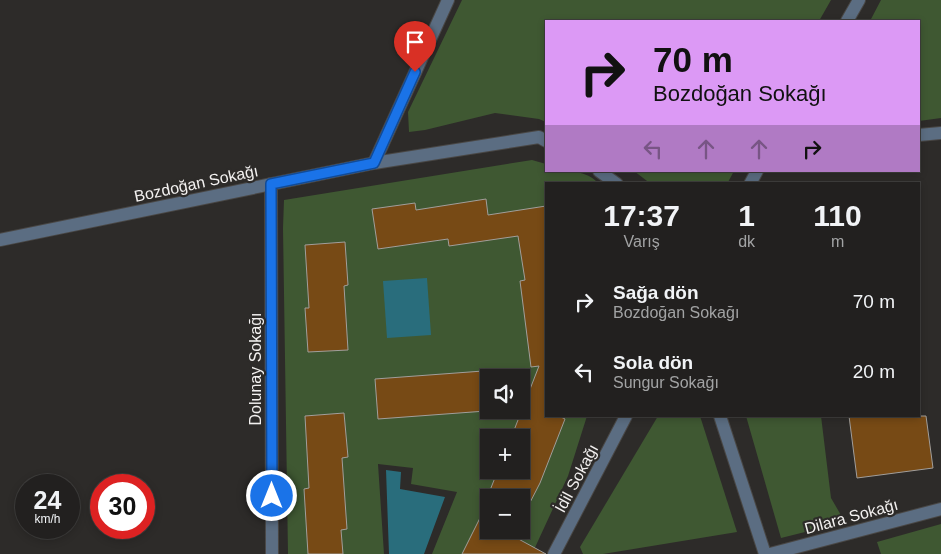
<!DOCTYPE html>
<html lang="tr">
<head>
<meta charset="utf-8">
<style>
  :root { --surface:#22201f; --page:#2e2d2c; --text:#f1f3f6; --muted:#a2a3a4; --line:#3f3e3d }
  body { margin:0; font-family:Helvetica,sans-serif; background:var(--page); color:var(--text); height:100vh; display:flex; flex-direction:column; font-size:19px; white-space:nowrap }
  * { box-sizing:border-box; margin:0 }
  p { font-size:16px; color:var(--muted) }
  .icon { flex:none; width:28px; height:28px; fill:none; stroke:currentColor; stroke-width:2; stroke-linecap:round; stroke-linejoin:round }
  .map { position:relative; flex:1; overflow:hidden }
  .drawer { position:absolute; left:545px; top:182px; width:375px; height:235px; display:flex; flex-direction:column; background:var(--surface); border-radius:0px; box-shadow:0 2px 8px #0003,0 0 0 1px var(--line) }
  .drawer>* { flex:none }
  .guide { position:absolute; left:545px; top:20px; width:375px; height:152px; border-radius:0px; box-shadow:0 2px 8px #0003,0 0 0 1px var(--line); background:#dc99f5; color:#111; overflow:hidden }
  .fabs { position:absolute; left:480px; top:369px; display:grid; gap:10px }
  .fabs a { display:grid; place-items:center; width:50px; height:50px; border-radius:0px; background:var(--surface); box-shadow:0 2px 8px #0003,0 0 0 1px var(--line); font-size:25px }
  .speed { position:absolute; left:15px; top:474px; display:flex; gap:10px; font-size:25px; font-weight:700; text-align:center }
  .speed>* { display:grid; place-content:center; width:65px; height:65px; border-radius:50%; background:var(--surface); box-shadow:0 2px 8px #0003,0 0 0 1px var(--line); line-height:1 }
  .speed small { font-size:12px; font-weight:400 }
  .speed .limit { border:8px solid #d22; background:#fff; color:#111 }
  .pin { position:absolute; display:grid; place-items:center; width:42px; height:42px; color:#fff; margin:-51px -21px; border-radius:50% 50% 50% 0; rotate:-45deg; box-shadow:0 0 5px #0007 }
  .pin .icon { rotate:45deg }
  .me { position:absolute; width:55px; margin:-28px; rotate:0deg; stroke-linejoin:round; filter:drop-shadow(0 0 4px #0008) }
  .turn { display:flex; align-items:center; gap:18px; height:105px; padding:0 25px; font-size:22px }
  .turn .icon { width:65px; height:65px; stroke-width:2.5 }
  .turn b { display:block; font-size:35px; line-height:42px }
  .lanes { display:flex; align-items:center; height:48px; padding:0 25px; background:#0003; justify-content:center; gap:25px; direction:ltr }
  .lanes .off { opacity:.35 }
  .eta { display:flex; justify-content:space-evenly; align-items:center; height:85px; text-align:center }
  .eta b { font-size:30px; font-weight:800; line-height:35px }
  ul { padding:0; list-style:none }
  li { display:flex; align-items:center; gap:15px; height:70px; padding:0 25px }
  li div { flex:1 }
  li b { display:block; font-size:19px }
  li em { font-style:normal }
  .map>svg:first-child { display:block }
  .green { fill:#3f5832; fill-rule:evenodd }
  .water { fill:#296d7c }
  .building { fill:#774a15; stroke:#a19e9b }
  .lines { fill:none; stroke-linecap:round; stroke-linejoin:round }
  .minor-casing { stroke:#494745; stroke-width:14 }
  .minor { stroke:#5b6d82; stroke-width:12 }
  .route-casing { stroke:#114b97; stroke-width:12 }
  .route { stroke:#1a73e8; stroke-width:9 }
  .labels { text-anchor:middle; stroke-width:4.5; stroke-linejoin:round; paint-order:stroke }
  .street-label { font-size:16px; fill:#f3f1f0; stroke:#2d2b29 }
</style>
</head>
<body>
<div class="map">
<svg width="941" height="554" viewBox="0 0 941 554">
  <rect width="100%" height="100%" fill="#2d2b29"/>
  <!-- green -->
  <g class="green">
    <polygon points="462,0 831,0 819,21 546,21 546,122 539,119 495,113 425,130 409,132 408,112"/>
    <polygon points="881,0 941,0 941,118 919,121 919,21 870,21"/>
    <path d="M532 160 546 164V171C564 171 587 169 599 184H546V416H587L568 476 532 554H432L457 492 411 484 413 468 378 464 384 554H288L283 228 284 200ZM489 378H521V410H489ZM489 438H521V470H489ZM489 498H521V530H489Z"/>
    <polygon points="634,171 734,171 727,184 651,184"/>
    <polygon points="658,416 700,416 737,532 603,554 583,554 580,547"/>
    <polygon points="746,416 821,416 831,498 845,522 781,538"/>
    <polygon points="941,524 941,554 881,554 877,542"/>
  </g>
  <!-- water -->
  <g class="water">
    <polygon points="427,278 431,335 387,338 383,281"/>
    <polygon points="386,470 401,472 400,489 445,497 424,554 389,554"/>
  </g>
  <!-- building -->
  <g class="building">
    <polygon points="486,199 488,215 546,206 546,416 559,416 565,419 540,483 521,520 521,498 487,498 498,470 521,470 521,438 511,438 539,366 531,367 520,281 525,280 518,236 449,246 448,239 378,249 372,209 415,203 416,210"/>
    <polygon points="345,242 348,285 344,286 348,350 308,352 305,308 309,308 305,245"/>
    <polygon points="483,371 486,411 378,419 375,379"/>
    <polygon points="344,413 348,457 342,458 347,529 341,530 343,554 308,554 304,489 309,488 305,416"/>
    <polygon points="849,416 926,416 933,468 857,478"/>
    <polygon points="489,500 489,530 516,530 513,536 546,554 462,554"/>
  </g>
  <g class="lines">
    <defs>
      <g id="minor">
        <polyline points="847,21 859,0"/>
        <polyline points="919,135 941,133"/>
        <polyline points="374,163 448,0"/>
        <polyline points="599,171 617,184"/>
        <polyline points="271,184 272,554"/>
        <polyline points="750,184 757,171"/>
        <polyline points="0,240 374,163 539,137 546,141"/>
        <polyline points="720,416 765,554"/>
        <polyline points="554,554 626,416"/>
        <polyline points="770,554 941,509"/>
      </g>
    </defs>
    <!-- minor casing -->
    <use href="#minor" class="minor-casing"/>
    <!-- minor -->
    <use href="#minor" class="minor"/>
  </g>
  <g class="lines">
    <defs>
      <polyline id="route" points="272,496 271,184 374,163 415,72"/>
    </defs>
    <!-- route casing -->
    <use href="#route" class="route-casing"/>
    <!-- route -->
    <use href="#route" class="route"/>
  </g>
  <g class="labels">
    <!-- street labels -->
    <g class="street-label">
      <text transform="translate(196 183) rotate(-12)" y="6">Bozdoğan Sokağı</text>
      <text transform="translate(255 369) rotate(-90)" y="6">Dolunay Sokağı</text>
      <text transform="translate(576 478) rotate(-62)" y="6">İdil Sokağı</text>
      <text transform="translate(851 516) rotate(-15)" y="6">Dilara Sokağı</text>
    </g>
  </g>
</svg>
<div class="fabs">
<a><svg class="icon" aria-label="sound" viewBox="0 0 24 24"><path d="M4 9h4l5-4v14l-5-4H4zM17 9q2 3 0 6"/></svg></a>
<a>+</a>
<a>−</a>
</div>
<div class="speed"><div>24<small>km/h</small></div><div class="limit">30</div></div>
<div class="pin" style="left:415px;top:72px;background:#d93025"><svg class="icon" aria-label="arrive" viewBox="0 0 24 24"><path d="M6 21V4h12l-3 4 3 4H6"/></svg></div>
<svg class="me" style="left:272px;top:496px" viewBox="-20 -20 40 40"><circle r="17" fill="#1a73e8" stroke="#fff" stroke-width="3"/><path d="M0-11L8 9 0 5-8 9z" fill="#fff"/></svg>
<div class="guide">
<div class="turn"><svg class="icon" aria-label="right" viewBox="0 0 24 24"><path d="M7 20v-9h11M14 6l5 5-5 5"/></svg><div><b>70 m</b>Bozdoğan Sokağı</div></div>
<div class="lanes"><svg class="icon off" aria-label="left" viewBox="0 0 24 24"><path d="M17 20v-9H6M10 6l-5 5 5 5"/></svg><svg class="icon off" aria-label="ahead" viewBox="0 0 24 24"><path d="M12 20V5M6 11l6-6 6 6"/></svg><svg class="icon off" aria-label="ahead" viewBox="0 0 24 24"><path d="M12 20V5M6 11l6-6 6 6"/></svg><svg class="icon" aria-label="right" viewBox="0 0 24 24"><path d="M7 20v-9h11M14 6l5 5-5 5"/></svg></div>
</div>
<section class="drawer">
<div class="eta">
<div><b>17:37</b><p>Varış</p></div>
<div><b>1</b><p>dk</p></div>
<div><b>110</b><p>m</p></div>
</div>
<ul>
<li><svg class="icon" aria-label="right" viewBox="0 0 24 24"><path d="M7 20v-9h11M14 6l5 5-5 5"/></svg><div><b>Sağa dön</b><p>Bozdoğan Sokağı</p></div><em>70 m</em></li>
<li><svg class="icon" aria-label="left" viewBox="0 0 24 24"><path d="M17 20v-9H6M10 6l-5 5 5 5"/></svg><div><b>Sola dön</b><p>Sungur Sokağı</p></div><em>20 m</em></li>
</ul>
</section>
</div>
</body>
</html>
